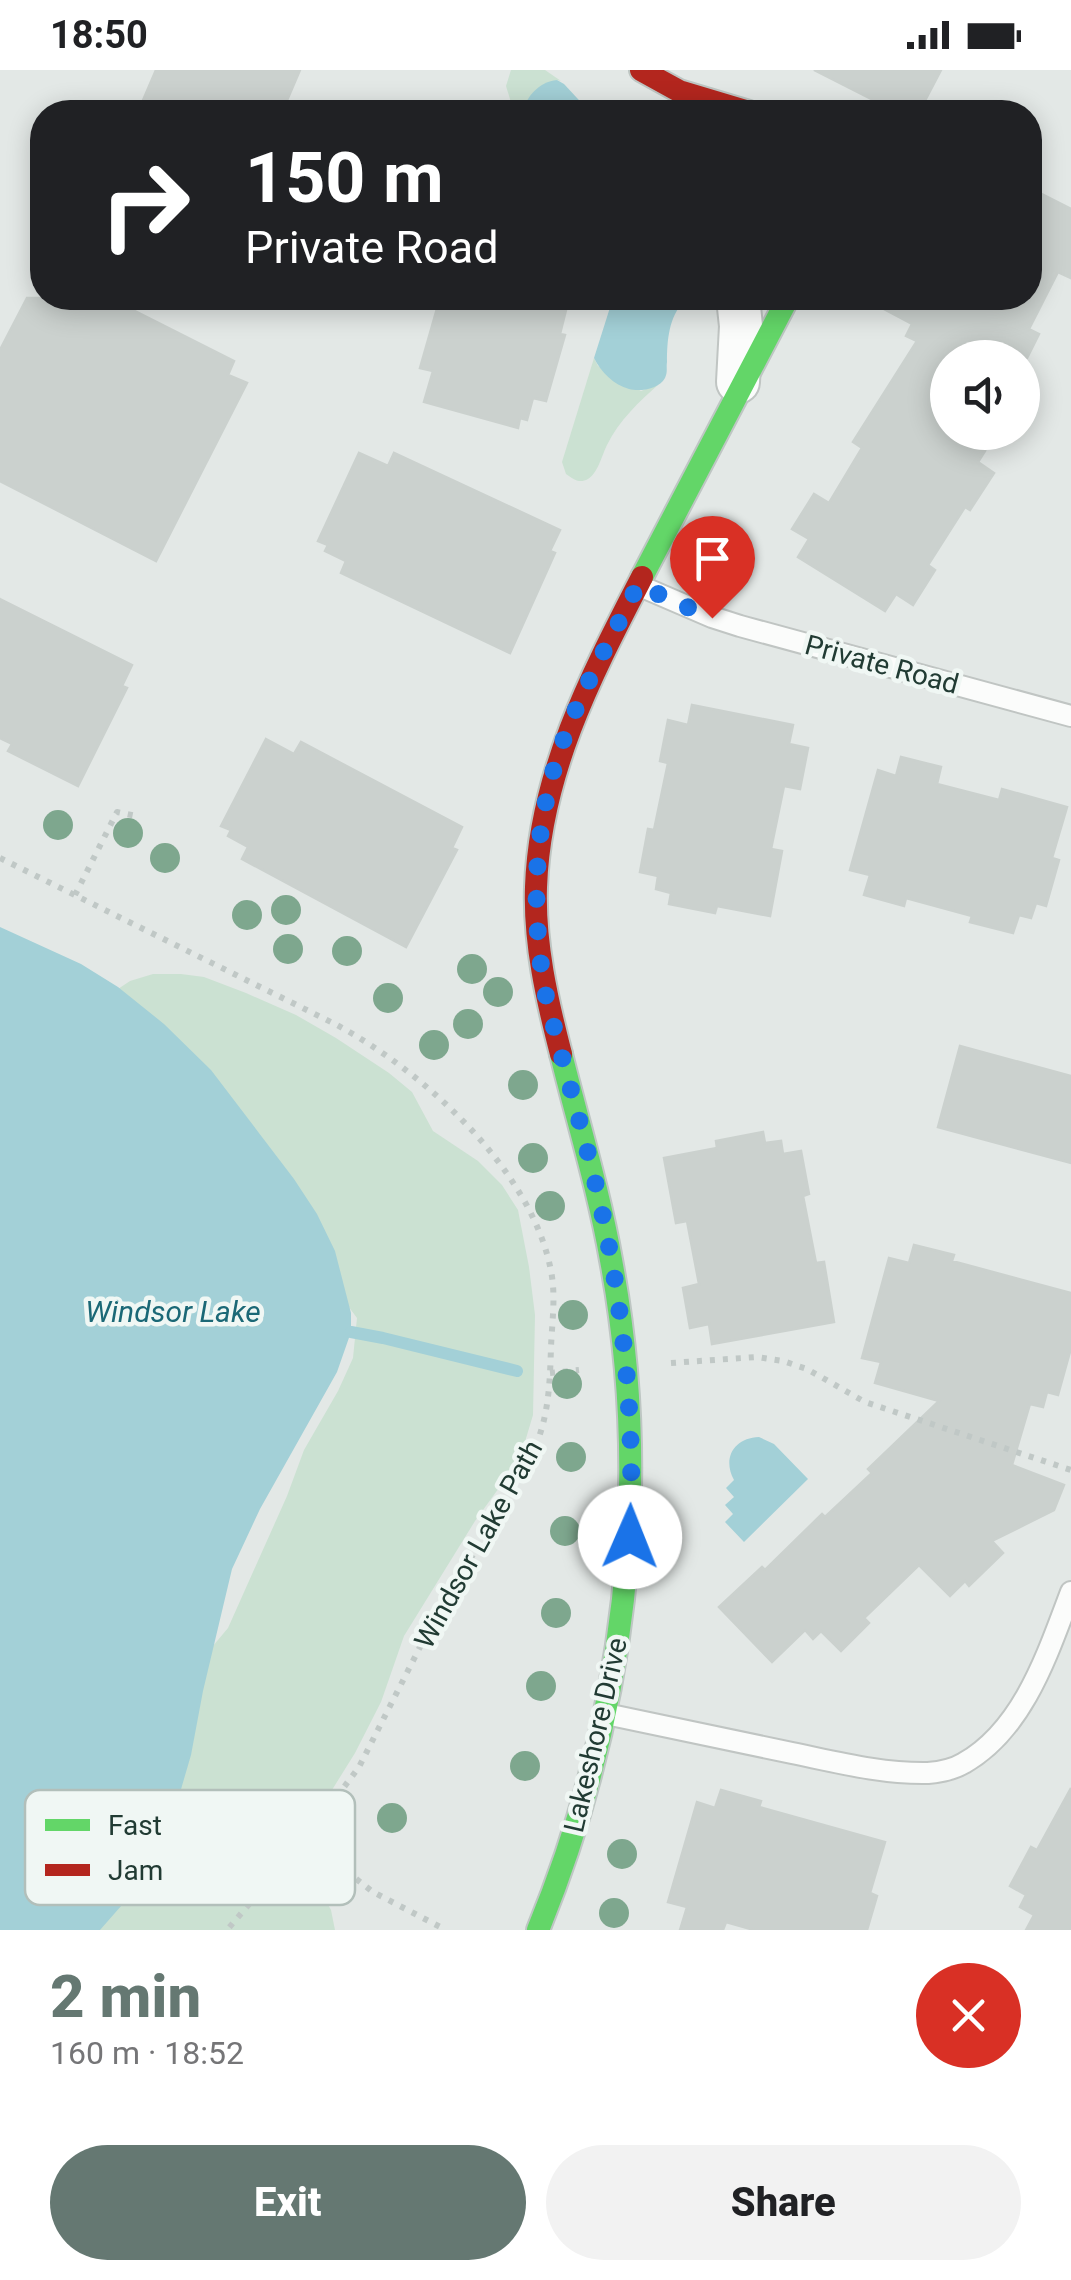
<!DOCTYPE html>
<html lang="en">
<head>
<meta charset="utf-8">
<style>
  :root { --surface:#fff; --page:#f2f2f2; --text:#202124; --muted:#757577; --accent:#657872 }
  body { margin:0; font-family:Roboto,sans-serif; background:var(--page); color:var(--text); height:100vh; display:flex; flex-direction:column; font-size:38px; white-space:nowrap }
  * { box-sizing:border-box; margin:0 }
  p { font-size:32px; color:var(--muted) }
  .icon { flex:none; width:55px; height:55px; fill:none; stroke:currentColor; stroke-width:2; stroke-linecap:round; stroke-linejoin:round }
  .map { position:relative; height:1860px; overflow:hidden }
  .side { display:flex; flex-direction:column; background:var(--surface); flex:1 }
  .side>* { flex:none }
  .guide { position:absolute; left:30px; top:30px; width:1012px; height:210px; border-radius:40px; box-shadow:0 5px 25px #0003; background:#202124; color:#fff; overflow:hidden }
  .buttons { position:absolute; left:930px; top:270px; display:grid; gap:20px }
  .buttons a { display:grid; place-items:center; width:110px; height:110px; border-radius:50%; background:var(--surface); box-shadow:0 5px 25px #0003; font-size:50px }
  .pin { position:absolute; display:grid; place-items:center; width:85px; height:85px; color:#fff; margin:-102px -42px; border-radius:50% 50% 50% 0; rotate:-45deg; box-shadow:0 0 10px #0007 }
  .pin .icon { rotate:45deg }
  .me { position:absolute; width:110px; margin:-55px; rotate:1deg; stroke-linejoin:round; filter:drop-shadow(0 0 8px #0008) }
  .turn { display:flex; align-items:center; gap:35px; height:210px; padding:0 50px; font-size:45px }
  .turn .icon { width:130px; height:130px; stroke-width:2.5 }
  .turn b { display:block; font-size:70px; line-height:85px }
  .round { display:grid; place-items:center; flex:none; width:105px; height:105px; border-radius:52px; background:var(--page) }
  .head { display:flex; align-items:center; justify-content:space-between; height:170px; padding:0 50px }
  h1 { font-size:60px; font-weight:800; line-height:75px; color:var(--accent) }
  .cta { display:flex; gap:20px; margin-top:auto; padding:20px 50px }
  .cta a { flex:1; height:115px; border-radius:60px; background:var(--accent); color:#fff; font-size:40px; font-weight:800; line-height:115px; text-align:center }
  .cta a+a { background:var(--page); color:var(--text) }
  .status { display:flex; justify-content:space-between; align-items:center; height:70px; padding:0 50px; background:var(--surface); direction:ltr }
  .status svg { height:28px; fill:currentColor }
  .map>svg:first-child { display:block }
  .green { fill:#cbe1d2 }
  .water { fill:#a3d0d7 }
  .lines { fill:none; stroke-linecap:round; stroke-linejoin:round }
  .stream { stroke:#a3d0d7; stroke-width:12 }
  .building { fill:#cbd1ce; stroke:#cbd1ce; stroke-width:2.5 }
  .lane-casing { stroke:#c0c5c3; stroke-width:24 }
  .street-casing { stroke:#c0c5c3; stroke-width:46 }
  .fast-casing { stroke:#bec6c3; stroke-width:26 }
  .jam-casing { stroke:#bec6c3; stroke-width:26 }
  .path { stroke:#c0c8c6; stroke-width:6; stroke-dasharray:5 8; stroke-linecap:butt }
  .lane { stroke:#fbfcfb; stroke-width:20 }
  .street { stroke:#fbfcfb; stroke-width:42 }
  .fast { stroke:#63d668; stroke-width:22 }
  .jam { stroke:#b3261e; stroke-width:22 }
  .tree { fill:#7ea78e }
  .route { stroke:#1a73e8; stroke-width:18; stroke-dasharray:0 32.4 }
  .labels { text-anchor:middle; stroke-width:9; stroke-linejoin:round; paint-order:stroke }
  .street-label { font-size:28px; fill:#213b33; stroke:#f0f7f4 }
  .water-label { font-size:30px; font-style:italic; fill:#1b6876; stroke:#f0f7f4 }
  .key { fill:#f0f7f4; stroke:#b2bfba; stroke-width:2.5 }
  .key-label { font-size:28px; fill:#213b33 }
</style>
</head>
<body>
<div class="status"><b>18:50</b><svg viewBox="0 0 49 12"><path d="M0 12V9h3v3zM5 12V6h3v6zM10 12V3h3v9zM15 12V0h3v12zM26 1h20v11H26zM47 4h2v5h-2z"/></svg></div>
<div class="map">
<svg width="1071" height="1860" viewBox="0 0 1071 1860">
  <rect width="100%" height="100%" fill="#e3e8e6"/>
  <!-- green -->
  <g class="green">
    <polygon points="511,0 545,0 561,11 557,10 524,35 522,42 514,42 506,16"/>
    <path d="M594 288 598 296 641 321 659 314C639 332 619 350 607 375 602 385 598 403 588 409 579 414 573 409 566 404L562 392Z"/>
    <polygon points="153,904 181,904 204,907 246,923 296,945 336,968 389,1003 412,1022 433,1061 478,1091 502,1115 518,1140 529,1197 535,1245 533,1345 524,1375 504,1411 475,1451 404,1566 381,1632 355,1683 327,1728 304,1755 295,1771 296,1785 314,1809 331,1840 335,1860 82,1860 197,1595 228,1558 287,1426 304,1380 338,1321 353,1288 357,1248 115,921 130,911"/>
  </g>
  <!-- water -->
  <g class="water">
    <path d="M557 10 564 14 590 42H522C527 26 539 12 557 10Z"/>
    <path d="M613 228H680L684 231C669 247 667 270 667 292 666 298 668 301 665 308 659 319 640 322 629 319 614 315 601 302 594 288Z"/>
    <polygon points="0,857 81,894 118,917 164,954 211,1000 294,1109 317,1144 335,1181 351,1243 351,1262 337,1302 260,1439 232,1499 203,1621 191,1685 177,1733 158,1777 129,1827 100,1860 0,1860"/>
    <path d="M759 1367 774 1374 808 1409 744 1472 725 1452 733 1444 725 1435 734 1427 726 1418 734 1410C722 1388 734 1368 759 1367Z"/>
  </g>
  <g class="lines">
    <!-- stream -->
    <polyline class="stream" points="351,1262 383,1268 517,1301"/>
  </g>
  <!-- building -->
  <g class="building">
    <polygon points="156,0 300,0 282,42 138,42"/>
    <polygon points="814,0 941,0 919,42 897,42"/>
    <polygon points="1030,118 1071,139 1071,208 1058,202 1029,259 1039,264 1027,288 948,288 948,362 989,362 981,379 985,381 978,392 994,403 970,440 965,437 928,495 935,500 913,535 896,524 885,541 798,487 809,469 792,459 814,424 829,433 862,378 853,372 917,271 906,266 912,254 863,228 1030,228"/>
    <polygon points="27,228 109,228 234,291 228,305 247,313 156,491 0,411 0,280"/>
    <polygon points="440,228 473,237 476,228 569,228 560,264 565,265 546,331 533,328 527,350 520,348 518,358 424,332 433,301 420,298"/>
    <polygon points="359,383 388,396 394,383 560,460 550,481 555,483 510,583 341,503 346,491 325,481 328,475 318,471"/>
    <polygon points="0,529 132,595 122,616 127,618 78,716 8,681 12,674 0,668"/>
    <polygon points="692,635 793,655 789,674 808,678 800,719 784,716 771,779 782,781 770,846 717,836 715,843 669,834 671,823 656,819 658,806 640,802 648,759 654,760 668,693 660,691 668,650 688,655"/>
    <polygon points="266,669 294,684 301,672 462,757 452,778 457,780 406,877 242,789 248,777 228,766 231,760 221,756"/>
    <polygon points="901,687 941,697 937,714 999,730 1002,719 1067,737 1052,788 1059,790 1046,836 1036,833 1031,848 1019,845 1013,863 970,852 972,846 906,828 904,836 864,825 870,805 850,800 878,700 896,706"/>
    <polygon points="960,976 1071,1006 1071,1093 938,1057"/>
    <polygon points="763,1062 765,1073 781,1071 783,1084 801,1081 809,1124 803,1126 816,1193 824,1192 834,1252 712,1274 709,1254 690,1258 683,1218 699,1214 687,1151 676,1153 664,1088 717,1078 716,1071"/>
    <polygon points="914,1175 954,1185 952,1191 1071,1223 1071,1278 1058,1325 1047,1322 1043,1337 1030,1334 1012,1395 1064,1415 1054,1440 992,1471 1003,1483 969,1516 965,1511 950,1526 919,1495 864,1548 869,1553 841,1581 821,1561 813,1569 805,1560 772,1592 719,1537 762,1497 765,1500 822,1444 825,1447 872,1403 868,1399 939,1331 875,1313 881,1292 862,1288 889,1188 909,1193"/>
    <polygon points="1071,1718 1071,1860 1026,1860 1034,1845 1020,1837 1026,1825 1010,1816 1031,1777 1037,1780"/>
    <polygon points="721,1720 761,1731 759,1737 885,1772 870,1823 877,1826 867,1860 754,1860 726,1852 723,1860 680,1860 687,1837 668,1832 697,1732 715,1738"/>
  </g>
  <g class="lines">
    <defs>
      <g id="lane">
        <polyline points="640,516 712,547 740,556 1071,646"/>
        <path d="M606 1644C668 1657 730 1670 792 1683 836 1692 883 1704 928 1703 940 1702 954 1699 964 1693 1024 1659 1048 1582 1071 1522"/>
      </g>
      <polyline id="street" points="738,228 741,256 738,312"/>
      <g id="fast">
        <polyline points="642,507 788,228"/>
        <path d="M538 1860C625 1648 653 1416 611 1190 599 1121 578 1053 561 984"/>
      </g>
      <g id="jam">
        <polyline points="641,0 679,21 749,42"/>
        <path d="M561 984C547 930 534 873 536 817 540 703 591 606 642 507"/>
      </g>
    </defs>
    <!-- lane casing -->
    <use href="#lane" class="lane-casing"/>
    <!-- street casing -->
    <use href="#street" class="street-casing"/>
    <!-- fast casing -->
    <use href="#fast" class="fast-casing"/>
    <!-- jam casing -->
    <use href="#jam" class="jam-casing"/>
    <!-- path -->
    <g class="path">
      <path d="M0 788 337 955C424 1002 532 1100 551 1201 556 1226 552 1252 551 1277 550 1311 549 1343 536 1375L421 1575 359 1697 305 1769 227 1860"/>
      <polyline points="75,825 117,742 136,746"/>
      <polyline points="671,1293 757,1287 783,1291 807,1299 865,1332 1071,1400"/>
      <polyline points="550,1303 579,1300"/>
      <polyline points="305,1769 373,1822 446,1860"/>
    </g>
    <!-- lane -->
    <use href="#lane" class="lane"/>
    <!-- street -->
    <use href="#street" class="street"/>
    <!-- fast -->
    <use href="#fast" class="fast"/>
    <!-- jam -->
    <use href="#jam" class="jam"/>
  </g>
  <!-- trees -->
  <g class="tree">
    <circle cx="58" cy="755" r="15"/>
    <circle cx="128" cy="763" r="15"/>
    <circle cx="165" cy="788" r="15"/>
    <circle cx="286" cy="840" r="15"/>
    <circle cx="247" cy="845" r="15"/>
    <circle cx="288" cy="879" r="15"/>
    <circle cx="347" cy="881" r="15"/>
    <circle cx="472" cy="899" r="15"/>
    <circle cx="498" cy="922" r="15"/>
    <circle cx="388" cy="928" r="15"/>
    <circle cx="468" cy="954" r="15"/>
    <circle cx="434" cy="975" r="15"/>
    <circle cx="523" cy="1015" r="15"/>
    <circle cx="533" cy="1088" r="15"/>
    <circle cx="550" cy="1136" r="15"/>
    <circle cx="573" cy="1245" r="15"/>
    <circle cx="567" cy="1314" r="15"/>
    <circle cx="571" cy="1387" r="15"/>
    <circle cx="565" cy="1461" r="15"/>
    <circle cx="556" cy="1543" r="15"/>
    <circle cx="541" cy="1616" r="15"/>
    <circle cx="525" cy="1696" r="15"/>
    <circle cx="392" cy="1748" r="15"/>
    <circle cx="622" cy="1784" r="15"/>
    <circle cx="614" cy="1843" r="15"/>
  </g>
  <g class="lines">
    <!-- route -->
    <path class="route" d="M630 1467C635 1359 625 1248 602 1142 586 1068 563 995 545 922 532 846 533 769 555 695 574 632 609 573 638 515L712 548"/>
  </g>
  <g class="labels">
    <!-- street labels -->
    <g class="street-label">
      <text transform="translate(882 594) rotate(15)" y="10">Private Road</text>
      <text transform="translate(478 1474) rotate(-61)" y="10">Windsor Lake Path</text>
      <text transform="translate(595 1665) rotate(-77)" y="10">Lakeshore Drive</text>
    </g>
    <!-- water labels -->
    <g class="water-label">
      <text x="173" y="1252">Windsor Lake</text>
    </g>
  </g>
  <!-- legend -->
  <rect x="25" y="1720" width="330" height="115" rx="15" class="key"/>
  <rect x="45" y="1749" width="45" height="12" fill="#63d668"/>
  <rect x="45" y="1794" width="45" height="12" fill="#b3261e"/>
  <g class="key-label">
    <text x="108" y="1765">Fast</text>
    <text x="108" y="1810">Jam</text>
  </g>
</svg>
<div class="buttons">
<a><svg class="icon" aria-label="sound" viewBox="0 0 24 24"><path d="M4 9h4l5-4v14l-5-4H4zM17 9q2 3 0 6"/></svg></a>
</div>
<div class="pin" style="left:712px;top:548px;background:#d93025"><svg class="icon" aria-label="arrive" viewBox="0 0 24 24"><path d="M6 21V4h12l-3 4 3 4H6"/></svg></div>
<svg class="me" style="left:630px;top:1467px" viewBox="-20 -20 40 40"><circle r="19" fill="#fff"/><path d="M0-13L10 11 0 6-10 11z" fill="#1a73e8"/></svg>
<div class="guide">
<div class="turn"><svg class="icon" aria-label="right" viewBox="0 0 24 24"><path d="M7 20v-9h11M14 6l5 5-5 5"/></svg><div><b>150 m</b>Private Road</div></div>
</div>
</div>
<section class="side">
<div class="head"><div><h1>2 min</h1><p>160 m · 18:52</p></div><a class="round" style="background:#d93025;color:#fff"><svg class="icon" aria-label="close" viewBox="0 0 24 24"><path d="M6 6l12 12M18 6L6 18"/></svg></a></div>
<div class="cta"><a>Exit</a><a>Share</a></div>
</section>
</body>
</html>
